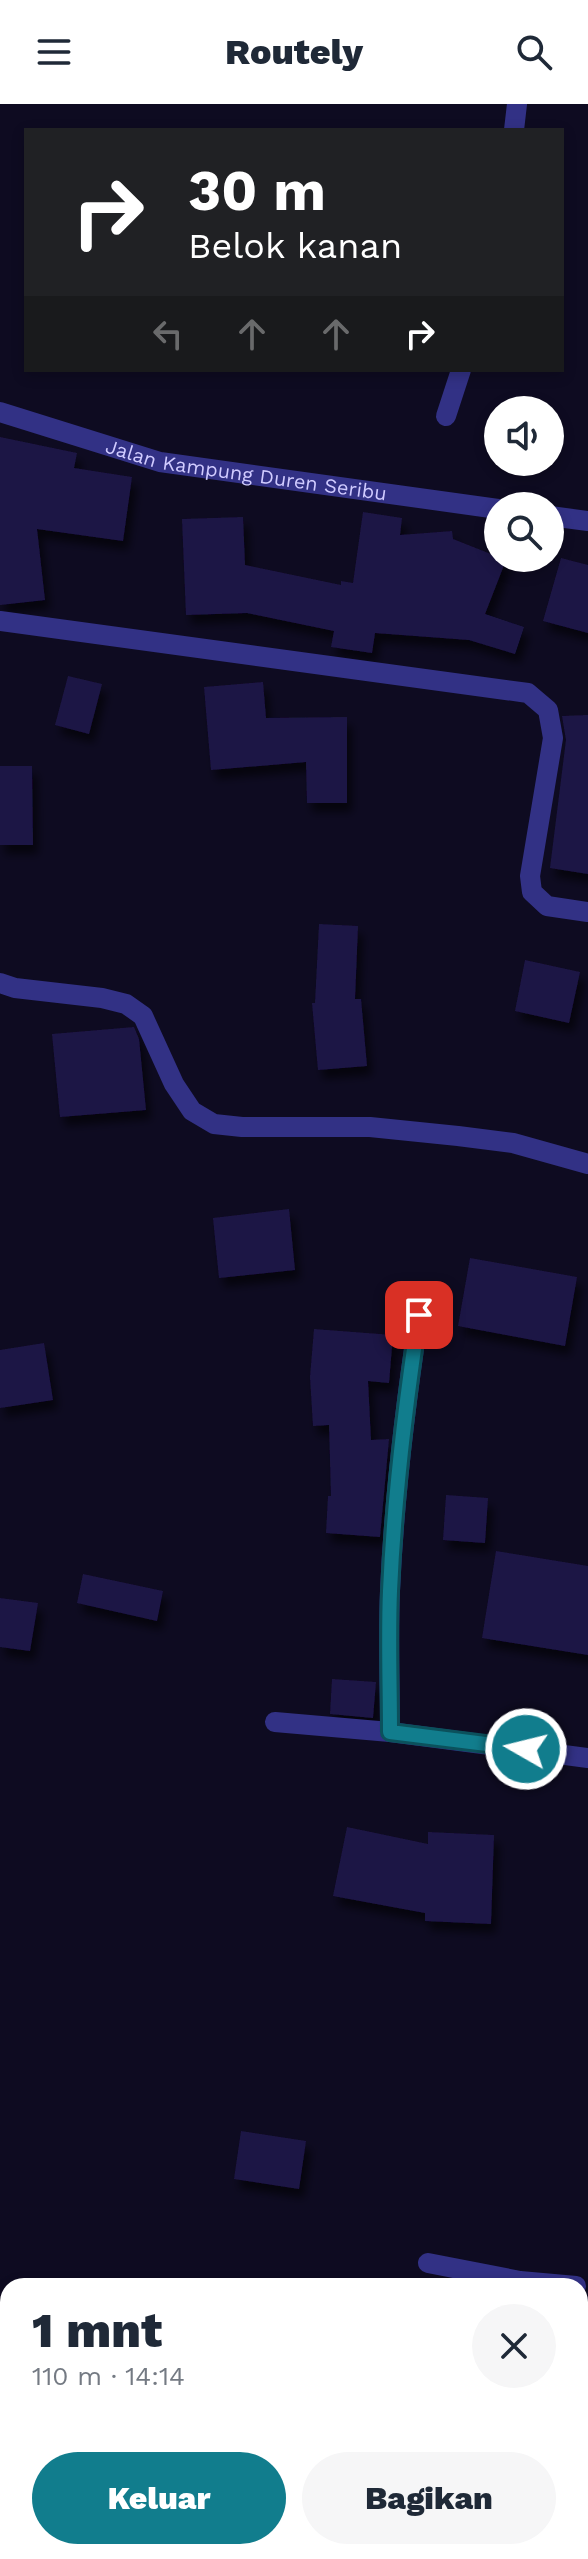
<!DOCTYPE html>
<html lang="id">
<head>
<meta charset="utf-8">
<style>
  :root { --surface:#fff; --page:#f6f6f7; --text:#1f2937; --muted:#747a83; --accent:#117d8d }
  body { margin:0; font-family:"Work Sans",sans-serif; background:var(--page); color:var(--text); height:100vh; display:flex; flex-direction:column; font-size:30px; white-space:nowrap }
  * { box-sizing:border-box; margin:0 }
  p { font-size:26px; color:var(--muted) }
  .icon { flex:none; width:44px; height:44px; fill:none; stroke:currentColor; stroke-width:2; stroke-linecap:round; stroke-linejoin:round }
  .map { position:relative; flex:1; overflow:hidden }
  .panel { position:absolute; left:0px; top:2174px; width:588px; height:282px; display:flex; flex-direction:column; background:var(--surface); border-radius:24px 24px 0 0; box-shadow:0 4px 12px #0003 }
  .panel>* { flex:none }
  .hud { position:absolute; left:24px; top:24px; width:540px; height:244px; border-radius:0px; box-shadow:0 4px 12px #0003; background:#202124; color:#fff; overflow:hidden }
  .fabs { position:absolute; left:484px; top:292px; display:grid; gap:16px }
  .fabs a { display:grid; place-items:center; width:80px; height:80px; border-radius:50%; background:var(--surface); box-shadow:0 4px 12px #0003; font-size:40px }
  .pin { position:absolute; display:grid; place-items:center; width:68px; height:68px; color:#fff; margin:-34px; border-radius:16px; box-shadow:0 4px 12px #0006 }
  .me { position:absolute; width:88px; margin:-44px; rotate:278deg; stroke-linejoin:round; filter:drop-shadow(0 0 6px #0008) }
  .turn { display:flex; align-items:center; gap:28px; height:168px; padding:0 32px; font-size:36px }
  .turn .icon { width:104px; height:104px; stroke-width:2.5 }
  .turn b { display:block; font-size:56px; line-height:68px }
  .lanes { display:flex; align-items:center; height:76px; padding:0 32px; background:#0003; justify-content:center; gap:40px; direction:ltr }
  .lanes .off { opacity:.35 }
  .round { display:grid; place-items:center; flex:none; width:84px; height:84px; border-radius:42px; background:var(--page) }
  .summary { display:flex; align-items:center; justify-content:space-between; height:136px; padding:0 32px }
  h1 { font-size:48px; font-weight:800; line-height:60px }
  .action { display:flex; gap:16px; margin-top:auto; padding:16px 32px }
  .action a { flex:1; height:92px; border-radius:48px; background:var(--accent); color:#fff; font-size:32px; font-weight:800; line-height:92px; text-align:center }
  .action a+a { background:var(--page); color:var(--text) }
  header { display:flex; justify-content:space-between; align-items:center; height:104px; padding:0 32px; background:var(--surface); font-size:36px; font-weight:800 }
  .map>svg:first-child { display:block }
  .building { fill:#1d1544; filter:url(#shadow) }
  .lines { fill:none; stroke-linecap:round; stroke-linejoin:round }
  .street { stroke:#323185; stroke-width:20 }
  .route-casing { stroke:#0b515c; stroke-width:20 }
  .route { stroke:#117d8d; stroke-width:14 }
  .labels { text-anchor:middle; stroke-width:8; stroke-linejoin:round; paint-order:stroke }
  .street-label { font-size:20px; fill:#d0cbff; stroke:#0e0b21 }
</style>
</head>
<body>
<header><svg class="icon" aria-label="menu" viewBox="0 0 24 24"><path d="M4 6h16M4 12h16M4 18h16"/></svg>Routely<svg class="icon" aria-label="search" viewBox="0 0 24 24"><circle cx="10" cy="10" r="6"/><path d="M15 15l6 6"/></svg></header>
<div class="map">
<svg width="588" height="2455" viewBox="0 0 588 2455">
  <defs>
    <filter id="shadow"><feDropShadow dx="5" dy="9" stdDeviation="4" flood-color="#0009"/></filter>
  </defs>
  <rect width="100%" height="100%" fill="#0e0b21"/>
  <!-- building -->
  <g class="building">
    <polygon points="0,333 77,349 74,364 132,373 123,437 37,425 45,496 0,501"/>
    <polygon points="363,408 402,414 400,431 452,427 453,435 506,456 485,510 524,523 515,550 469,536 375,529 372,549 331,543 334,527 247,509 186,511 182,415 243,413 245,461 341,481 341,477 353,479"/>
    <polygon points="561,454 588,461 588,529 543,517"/>
    <polygon points="68,572 102,580 89,630 55,621"/>
    <polygon points="263,578 266,614 347,613 347,699 307,699 306,658 211,666 204,583"/>
    <polygon points="588,611 588,770 550,764 566,636 562,612"/>
    <polygon points="0,662 32,662 33,741 0,741"/>
    <polygon points="319,820 358,822 355,895 361,895 367,962 318,966 312,899 315,899"/>
    <polygon points="525,856 580,868 569,919 515,907"/>
    <polygon points="134,923 139,935 146,1006 60,1013 52,930"/>
    <polygon points="289,1105 295,1166 219,1174 213,1114"/>
    <polygon points="470,1154 577,1173 565,1242 458,1222"/>
    <polygon points="314,1225 393,1231 389,1279 368,1277 371,1336 389,1335 380,1433 326,1429 328,1392 331,1392 329,1321 313,1322 310,1273"/>
    <polygon points="44,1239 53,1296 0,1304 0,1246"/>
    <polygon points="446,1391 488,1394 485,1439 443,1436"/>
    <polygon points="496,1447 588,1462 588,1551 482,1534"/>
    <polygon points="83,1470 163,1487 157,1517 77,1499"/>
    <polygon points="0,1494 38,1499 30,1547 0,1543"/>
    <polygon points="332,1575 376,1578 373,1614 330,1610"/>
    <polygon points="347,1723 428,1740 428,1728 494,1731 491,1820 425,1817 425,1809 333,1792"/>
    <polygon points="241,2027 306,2037 299,2085 234,2075"/>
  </g>
  <g class="lines">
    <!-- street -->
    <g class="street">
      <polyline points="514,26 517,0"/>
      <path id="s1" d="M0 308 160 358 498 405"/>
      <polyline points="446,312 461,266"/>
      <polyline points="550,412 588,417"/>
      <polyline points="0,517 528,589 548,606 553,634 530,772 532,788 547,802 588,808"/>
      <polyline points="0,879 15,884 102,894 126,900 143,912 174,980 192,1007 214,1020 242,1023 370,1023 458,1032 513,1039 588,1060"/>
      <polyline points="275,1618 390,1628 588,1654"/>
      <path d="M390 1628C390 1581 388 1534 390 1487 394 1395 405 1303 419 1211"/>
      <polyline points="428,2159 520,2177 576,2182"/>
    </g>
  </g>
  <g class="lines">
    <defs>
      <path id="route" d="M419 1211C405 1303 394 1394 390 1487 388 1534 390 1581 390 1628L526 1645"/>
    </defs>
    <!-- route casing -->
    <use href="#route" class="route-casing"/>
    <!-- route -->
    <use href="#route" class="route"/>
  </g>
  <g class="labels">
    <!-- street labels -->
    <g class="street-label">
      <text dy="7" stroke="none"><textPath href="#s1" startOffset="254">Jalan Kampung Duren Seribu</textPath></text>
    </g>
  </g>
</svg>
<div class="fabs">
<a><svg class="icon" aria-label="sound" viewBox="0 0 24 24"><path d="M4 9h4l5-4v14l-5-4H4zM17 9q2 3 0 6"/></svg></a>
<a><svg class="icon" aria-label="search" viewBox="0 0 24 24"><circle cx="10" cy="10" r="6"/><path d="M15 15l6 6"/></svg></a>
</div>
<div class="pin" style="left:419px;top:1211px;background:#d93025"><svg class="icon" aria-label="arrive" viewBox="0 0 24 24"><path d="M6 21V4h12l-3 4 3 4H6"/></svg></div>
<svg class="me" style="left:526px;top:1645px" viewBox="-20 -20 40 40"><circle r="17" fill="#117d8d" stroke="#fff" stroke-width="3"/><path d="M0-11L8 9 0 5-8 9z" fill="#fff"/></svg>
<div class="hud">
<div class="turn"><svg class="icon" aria-label="right" viewBox="0 0 24 24"><path d="M7 20v-9h11M14 6l5 5-5 5"/></svg><div><b>30 m</b>Belok kanan</div></div>
<div class="lanes"><svg class="icon off" aria-label="left" viewBox="0 0 24 24"><path d="M17 20v-9H6M10 6l-5 5 5 5"/></svg><svg class="icon off" aria-label="ahead" viewBox="0 0 24 24"><path d="M12 20V5M6 11l6-6 6 6"/></svg><svg class="icon off" aria-label="ahead" viewBox="0 0 24 24"><path d="M12 20V5M6 11l6-6 6 6"/></svg><svg class="icon" aria-label="right" viewBox="0 0 24 24"><path d="M7 20v-9h11M14 6l5 5-5 5"/></svg></div>
</div>
<section class="panel">
<div class="summary"><div><h1>1 mnt</h1><p>110 m · 14:14</p></div><a class="round"><svg class="icon" aria-label="close" viewBox="0 0 24 24"><path d="M6 6l12 12M18 6L6 18"/></svg></a></div>
<div class="action"><a>Keluar</a><a>Bagikan</a></div>
</section>
</div>
</body>
</html>
